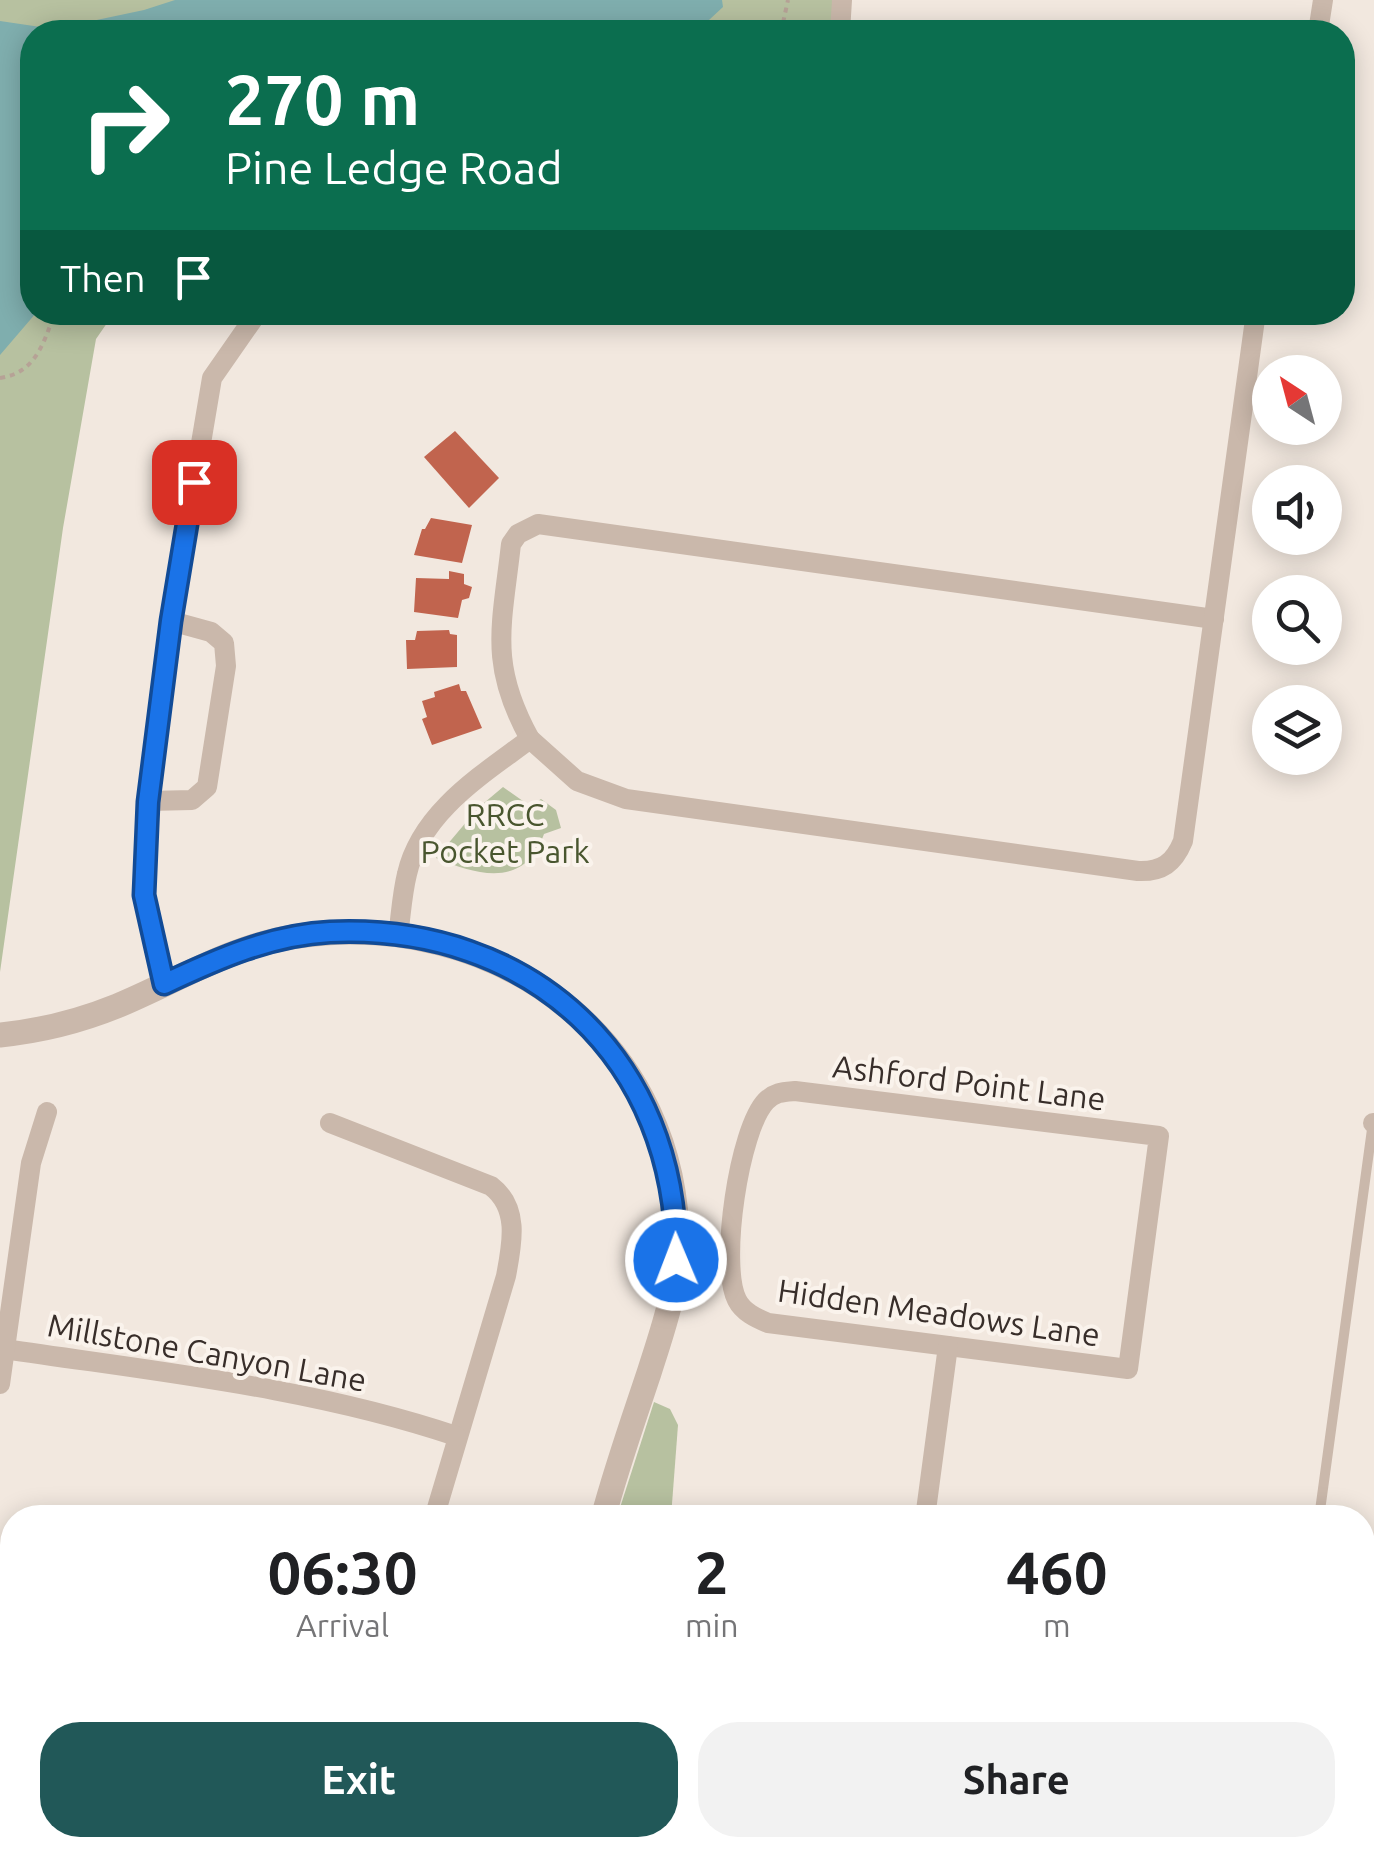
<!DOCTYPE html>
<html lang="en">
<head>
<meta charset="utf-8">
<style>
  :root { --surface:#fff; --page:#f2f2f2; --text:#202124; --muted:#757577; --accent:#215858 }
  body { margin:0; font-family:Ubuntu,sans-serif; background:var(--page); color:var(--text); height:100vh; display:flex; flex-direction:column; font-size:38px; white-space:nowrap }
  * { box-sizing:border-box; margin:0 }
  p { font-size:32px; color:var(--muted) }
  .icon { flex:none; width:55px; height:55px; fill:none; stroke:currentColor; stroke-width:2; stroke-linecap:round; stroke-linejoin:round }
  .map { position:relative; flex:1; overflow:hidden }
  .side { position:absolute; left:0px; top:1505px; width:1375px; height:352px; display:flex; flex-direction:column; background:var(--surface); border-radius:40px 40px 0 0; box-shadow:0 5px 25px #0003 }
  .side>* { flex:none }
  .top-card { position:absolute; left:20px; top:20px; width:1335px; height:305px; border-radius:40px; box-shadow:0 5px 25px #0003; background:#0b6e4f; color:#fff; overflow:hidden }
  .needle { width:65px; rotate:324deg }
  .buttons { position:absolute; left:1252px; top:355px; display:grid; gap:20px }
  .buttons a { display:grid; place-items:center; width:90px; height:90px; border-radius:50%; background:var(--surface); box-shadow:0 5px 25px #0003; font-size:50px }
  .pin { position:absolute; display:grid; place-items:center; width:85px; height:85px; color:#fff; margin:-42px; border-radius:20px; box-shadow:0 5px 15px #0006 }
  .me { position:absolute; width:110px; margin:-55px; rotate:359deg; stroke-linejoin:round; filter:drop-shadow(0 0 8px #0008) }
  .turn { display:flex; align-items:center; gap:35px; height:210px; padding:0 40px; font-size:45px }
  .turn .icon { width:130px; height:130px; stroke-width:2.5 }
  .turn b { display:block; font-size:70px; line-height:85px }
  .then { display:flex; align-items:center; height:95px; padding:0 40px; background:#0003; gap:20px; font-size:38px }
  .eta { display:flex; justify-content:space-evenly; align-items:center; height:170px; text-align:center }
  .eta b { font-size:60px; font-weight:600; line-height:70px }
  .button { display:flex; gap:20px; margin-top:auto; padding:20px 40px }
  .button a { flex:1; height:115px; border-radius:40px; background:var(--accent); color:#fff; font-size:40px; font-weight:600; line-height:115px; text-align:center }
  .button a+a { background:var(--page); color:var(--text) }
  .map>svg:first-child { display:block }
  .green { fill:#b7c1a0 }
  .water { fill:#7faeae }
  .building { fill:#c1644e }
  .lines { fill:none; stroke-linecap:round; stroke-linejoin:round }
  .path { stroke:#b6a296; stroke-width:4; stroke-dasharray:5 5; stroke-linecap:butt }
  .service { stroke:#cab8ab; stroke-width:10 }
  .minor { stroke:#cab8ab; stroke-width:20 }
  .tertiary { stroke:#cab8ab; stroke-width:25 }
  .route-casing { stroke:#114b97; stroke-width:25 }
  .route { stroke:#1a73e8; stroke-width:18 }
  .labels { text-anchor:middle; stroke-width:8; stroke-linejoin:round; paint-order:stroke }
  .park-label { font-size:32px; fill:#49562f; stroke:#faf3ec }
  .street-label { font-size:32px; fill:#382e2a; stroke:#faf3ec }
</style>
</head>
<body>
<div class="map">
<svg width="1374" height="1857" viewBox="0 0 1374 1857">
  <rect width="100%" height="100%" fill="#f2e8df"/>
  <!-- green -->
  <g class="green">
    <polygon points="0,0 841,0 839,32 32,32 32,312 114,313 96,339 63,528 0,972"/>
    <path d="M503 787 530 806 541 799 556 810 561 828 544 834C525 888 479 876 436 858L478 808Z"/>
    <polygon points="654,1402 670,1409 678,1425 671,1517 617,1517"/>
  </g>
  <!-- water -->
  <polygon class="water" points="175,0 722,0 723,7 696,32 32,32 32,254 24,266 32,274 32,312 36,313 0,355 0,21 54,29 144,10"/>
  <!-- building -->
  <g class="building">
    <polygon points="455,431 499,478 469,508 424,457"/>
    <polygon points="431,518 472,525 462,563 414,555 422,529 425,529"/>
    <polygon points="449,571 464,574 464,584 472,587 469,598 462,600 458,618 414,612 416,578 449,579"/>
    <polygon points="449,630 450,634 457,635 457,667 407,669 406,640 415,640 417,631"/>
    <polygon points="459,684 461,691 466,691 482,728 432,745 422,719 427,717 422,701 435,697 434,692"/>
  </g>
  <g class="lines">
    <!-- path -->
    <g class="path">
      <polyline points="781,32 788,0"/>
      <path d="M0 378C36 373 44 342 55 312"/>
    </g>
    <!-- service -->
    <g class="service">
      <polyline points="1319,1518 1373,1122"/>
      <polyline points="1272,1857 1274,1845"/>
    </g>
    <!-- minor -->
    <g class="minor">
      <polyline points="840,32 842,0"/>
      <polyline points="1318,32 1323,0"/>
      <path d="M530 739C488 663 502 626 511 544L518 534 538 524 1214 619"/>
      <polyline points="148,801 192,800 207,787 226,666 224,643 211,632 171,621"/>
      <path d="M398 936C401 915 402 894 407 874 421 812 482 775 530 739L577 781 626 799 1138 871C1162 872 1174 863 1183 841L1256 312"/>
      <polyline points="164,984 144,895 148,801 171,621 212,378 258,312"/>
      <path d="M795 1091 1159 1136 1128 1369 768 1323C756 1318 743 1312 737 1300 719 1265 739 1129 766 1101 775 1092 783 1092 795 1091Z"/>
      <path d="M330 1123 491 1186C520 1208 512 1244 506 1276L434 1518"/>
      <polyline points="1373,1123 1374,1123"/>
      <path d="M5 1349C157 1372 310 1387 456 1436"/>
      <polyline points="0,1384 31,1163 47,1112"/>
      <polyline points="925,1518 948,1346"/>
      <polyline points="1362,1761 1374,1763"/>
      <polyline points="384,1857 385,1845"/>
      <polyline points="878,1857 879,1845"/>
    </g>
    <!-- tertiary -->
    <g class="tertiary">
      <path d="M0 1035C40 1031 80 1021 117 1006 175 982 230 947 292 937 496 904 684 1042 677 1256 675 1296 661 1335 649 1373 633 1421 616 1469 603 1518"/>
      <polyline points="548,1857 549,1845"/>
    </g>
  </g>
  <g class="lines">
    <defs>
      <path id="route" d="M194 482 171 621 148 802 144 895 164 984C217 959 271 935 330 932 531 923 678 1059 676 1260"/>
    </defs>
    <!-- route casing -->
    <use href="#route" class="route-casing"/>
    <!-- route -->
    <use href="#route" class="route"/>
  </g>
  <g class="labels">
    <!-- park labels -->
    <g class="park-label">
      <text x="505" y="826">RRCC<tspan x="505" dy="37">Pocket Park</tspan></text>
    </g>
    <!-- street labels -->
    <g class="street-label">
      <text transform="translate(969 1083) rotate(7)" y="11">Ashford Point Lane</text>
      <text transform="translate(939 1313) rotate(8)" y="11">Hidden Meadows Lane</text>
      <text transform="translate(207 1353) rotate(10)" y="11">Millstone Canyon Lane</text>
    </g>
  </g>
</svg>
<div class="buttons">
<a><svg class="needle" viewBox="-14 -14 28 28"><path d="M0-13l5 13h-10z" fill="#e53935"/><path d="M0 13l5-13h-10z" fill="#757577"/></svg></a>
<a><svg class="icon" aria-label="sound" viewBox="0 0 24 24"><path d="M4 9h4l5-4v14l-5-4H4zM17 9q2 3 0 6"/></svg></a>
<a><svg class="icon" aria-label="search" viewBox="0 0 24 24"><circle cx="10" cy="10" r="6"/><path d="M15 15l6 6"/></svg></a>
<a><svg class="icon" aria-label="layers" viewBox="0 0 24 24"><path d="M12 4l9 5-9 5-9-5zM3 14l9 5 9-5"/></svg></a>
</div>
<div class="pin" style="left:194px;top:482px;background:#d93025"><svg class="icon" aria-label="arrive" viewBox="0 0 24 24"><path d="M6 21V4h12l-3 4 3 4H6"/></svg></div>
<svg class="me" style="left:676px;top:1260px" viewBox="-20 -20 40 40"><circle r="17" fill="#1a73e8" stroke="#fff" stroke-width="3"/><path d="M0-11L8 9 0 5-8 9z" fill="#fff"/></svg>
<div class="top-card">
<div class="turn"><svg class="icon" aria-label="right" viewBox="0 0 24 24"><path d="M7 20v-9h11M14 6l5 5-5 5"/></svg><div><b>270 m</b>Pine Ledge Road</div></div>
<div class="then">Then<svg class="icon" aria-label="arrive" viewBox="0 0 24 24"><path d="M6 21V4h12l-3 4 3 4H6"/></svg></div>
</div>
<section class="side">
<div class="eta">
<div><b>06:30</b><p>Arrival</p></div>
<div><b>2</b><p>min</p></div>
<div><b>460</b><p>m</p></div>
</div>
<div class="button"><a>Exit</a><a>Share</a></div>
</section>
</div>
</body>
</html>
